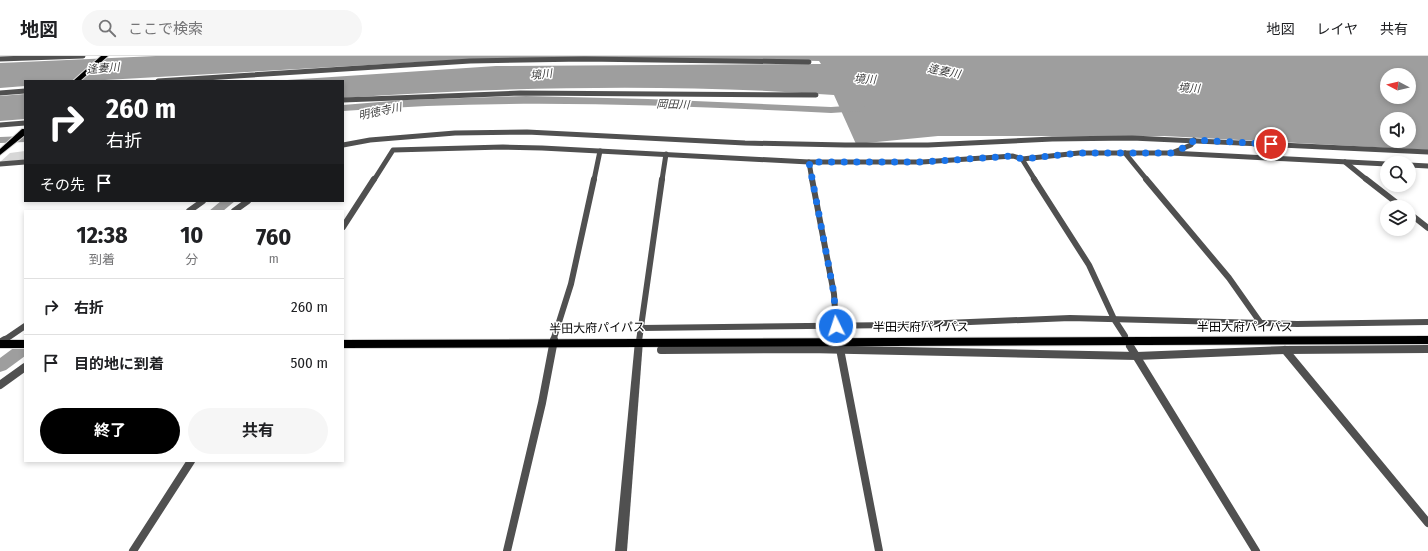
<!DOCTYPE html>
<html lang="ja">
<head>
<meta charset="utf-8">
<style>
  :root { --surface:#fff; --page:#f6f6f6; --text:#202124; --muted:#757577; --line:#e0e0e0; --accent:#000 }
  body { margin:0; font-family:"Fira Sans Condensed","Noto Sans JP",sans-serif; background:var(--page); color:var(--text); height:100vh; display:flex; flex-direction:column; font-size:15px; white-space:nowrap }
  * { box-sizing:border-box; margin:0 }
  p { font-size:13px; color:var(--muted) }
  .icon { flex:none; width:22px; height:22px; fill:none; stroke:currentColor; stroke-width:2; stroke-linecap:round; stroke-linejoin:round }
  .map { position:relative; flex:1; overflow:hidden }
  .panel { position:absolute; left:24px; top:154px; width:320px; height:252px; display:flex; flex-direction:column; background:var(--surface); border-radius:0px; box-shadow:0 2px 6px #0003 }
  .panel>* { flex:none }
  .banner { position:absolute; left:24px; top:24px; width:320px; height:122px; border-radius:0px; box-shadow:0 2px 6px #0003; background:#202124; color:#fff; overflow:hidden }
  .needle { width:26px; rotate:277deg }
  .fabs { position:absolute; left:1380px; top:12px; display:grid; gap:8px }
  .fabs a { display:grid; place-items:center; width:36px; height:36px; border-radius:50%; background:var(--surface); box-shadow:0 2px 6px #0003; font-size:20px }
  .pin { position:absolute; display:grid; place-items:center; width:34px; height:34px; color:#fff; margin:-17px; border:2px solid #fff; border-radius:50%; box-shadow:0 1px 4px #0007 }
  .me { position:absolute; width:44px; margin:-22px; rotate:356deg; stroke-linejoin:round; filter:drop-shadow(0 0 3px #0008) }
  .turn { display:flex; align-items:center; gap:14px; height:84px; padding:0 16px; font-size:18px }
  .turn .icon { width:52px; height:52px; stroke-width:2.5 }
  .turn b { display:block; font-size:28px; line-height:34px }
  .then { display:flex; align-items:center; height:38px; padding:0 16px; background:#0003; gap:8px; font-size:15px }
  .eta { display:flex; justify-content:space-evenly; align-items:center; height:68px; text-align:center }
  .eta b { font-size:24px; font-weight:700; line-height:28px }
  .button { display:flex; gap:8px; margin-top:auto; padding:8px 16px }
  .button a { flex:1; height:46px; border-radius:24px; background:var(--accent); color:#fff; font-size:16px; font-weight:700; line-height:46px; text-align:center }
  .button a+a { background:var(--page); color:var(--text) }
  ul { padding:0; list-style:none }
  li { display:flex; align-items:center; gap:12px; height:56px; padding:0 16px; border-top:1px solid var(--line) }
  li div { flex:1 }
  li b { display:block; font-size:15px }
  li em { font-style:normal }
  header { display:flex; align-items:center; gap:24px; box-sizing:border-box; height:56px; padding:0 20px; background:var(--surface); border-bottom:1px solid var(--line) }
  header strong { font-size:19px }
  nav { display:flex; gap:22px; margin-inline-start:auto; font-size:14px }
  .search { width:280px; height:36px; background:var(--page); display:flex; align-items:center; gap:10px; box-sizing:border-box; padding:0 14px; border-radius:22px; color:var(--muted); font-size:15px }
  .map>svg:first-child { display:block }
  .green { fill:#d7d7d7 }
  .water { fill:#9e9e9e; fill-rule:evenodd }
  .lines { fill:none; stroke-linecap:round; stroke-linejoin:round }
  .river { fill:#9e9e9e; fill-rule:evenodd }
  .primary-casing { stroke:#dbdbdb; stroke-width:2 }
  .trunk-casing { stroke:#dbdbdb; stroke-width:2 }
  .minor-far2 { stroke:#505050; stroke-width:5 }
  .minor-far1 { stroke:#505050; stroke-width:6 }
  .minor { stroke:#505050; stroke-width:8 }
  .tertiary { fill:#505050; fill-rule:evenodd }
  .primary { fill:#000; fill-rule:evenodd }
  .trunk { fill:#000; fill-rule:evenodd }
  .route { stroke:#1a73e8; stroke-width:7; stroke-dasharray:0 12.6 }
  .labels { text-anchor:middle; stroke-width:3; stroke-linejoin:round; paint-order:stroke }
  .far-water-label { font-size:11px; font-style:italic; fill:#3f3f3f; stroke:#fff }
  .street-label { font-size:12px; fill:#000; stroke:#fff }
</style>
</head>
<body>
<header>
<strong>地図</strong>
<div class="search"><svg class="icon" aria-label="search" viewBox="0 0 24 24"><circle cx="10" cy="10" r="6"/><path d="M15 15l6 6"/></svg>ここで検索</div>
<nav><a>地図</a><a>レイヤ</a><a>共有</a></nav>
</header>
<div class="map">
<svg width="1428" height="495" viewBox="0 0 1428 495">
  <rect width="100%" height="100%" fill="#fff"/>
  <!-- green -->
  <polygon class="green" points="25,95 25,104 0,106 10,97"/>
  <!-- water -->
  <g class="water">
    <path d="M156 0H1428V94L1164 80H938L856 88 834 39C671 27 506 31 343 42V25H272L496 10 821 8 819 5 732 3 457 4 87 25H25V30L0 32V7ZM1387 19H1409V41H1387ZM1387 63H1409V85H1387Z"/>
    <polygon points="25,38 25,63 0,65 0,40"/>
  </g>
  <g class="lines">
    <!-- river -->
    <g class="river">
      <path d="M526 40 648 43 831 51 861 49 866 52 861 55 831 57C668 49 506 42 343 55V49L404 44Z"/>
      <polygon points="25,80 25,86 0,87 0,81"/>
      <polygon points="221,145 235,145 223,155 209,155"/>
      <polygon points="25,287 25,300 6,314 0,316 0,302 19,288"/>
    </g>
    <defs>
      <g id="primary">
        <polygon points="101,0 108,0 80,25 73,25"/>
        <polygon points="22,73 25,73 25,79 0,99 0,93"/>
      </g>
      <g id="trunk">
        <polygon points="1428,280 1428,288 343,292 343,284"/>
        <rect x="0" y="284" width="25" height="8"/>
      </g>
    </defs>
    <!-- primary casing -->
    <use href="#primary" class="primary-casing"/>
    <!-- trunk casing -->
    <use href="#trunk" class="trunk-casing"/>
    <!-- minor-far2 -->
    <g class="minor-far2">
      <polyline points="0,3 83,0"/>
      <polyline points="158,25 470,5 584,3 809,6"/>
      <polyline points="0,37 25,35"/>
      <polyline points="343,44 520,37 816,39"/>
      <polyline points="0,69 25,67"/>
      <polyline points="343,89 370,84 455,77 527,76 745,87 845,89 928,89 1052,83 1132,82 1428,96"/>
      <polyline points="1174,96 1191,89 1194,84"/>
      <polyline points="1125,97 1147,124"/>
      <polyline points="1022,103 1035,124"/>
      <polyline points="809,106 812,124"/>
      <polyline points="1345,106 1367,124"/>
      <polyline points="0,108 25,106"/>
      <polyline points="1409,109 1428,110"/>
      <polyline points="374,124 393,94 503,91 542,92 809,106 922,106 1013,100 1022,103 1079,97 1171,97 1387,108"/>
      <polyline points="594,124 600,95"/>
      <polyline points="662,124 666,98"/>
    </g>
    <!-- minor-far1 -->
    <g class="minor-far1">
      <polyline points="812,123 834,238 836,270"/>
      <polyline points="1034,123 1089,209 1114,263 1125,280"/>
      <polyline points="1146,123 1229,222 1260,266"/>
      <polyline points="1366,123 1402,151"/>
      <polyline points="189,155 203,145"/>
      <polyline points="234,155 248,145"/>
      <polyline points="1409,157 1428,172"/>
      <polyline points="343,171 374,123"/>
      <polyline points="641,272 898,269 1070,262 1297,268 1428,266"/>
      <polyline points="3,285 25,270"/>
      <polyline points="553,285 571,228 594,123"/>
      <polyline points="639,285 662,123"/>
    </g>
    <!-- minor -->
    <g class="minor">
      <polyline points="0,287 5,284"/>
      <polyline points="1130,290 1256,495"/>
      <polyline points="840,293 879,495"/>
      <polyline points="661,294 808,293 1137,300 1285,294 1428,293"/>
      <polyline points="1285,294 1428,467"/>
      <polyline points="0,329 25,311"/>
      <polyline points="133,495 191,405"/>
      <polyline points="507,495 542,347 554,284"/>
    </g>
    <!-- tertiary -->
    <polygon class="tertiary" points="639,282 643,285 627,495 615,495 635,285"/>
    <!-- primary -->
    <use href="#primary" class="primary"/>
    <!-- trunk -->
    <use href="#trunk" class="trunk"/>
  </g>
  <g class="lines">
    <!-- route -->
    <polyline class="route" points="836,270 834,238 809,106 922,106 1013,100 1022,103 1079,97 1171,97 1190,89 1194,84 1271,88"/>
  </g>
  <g class="labels">
    <!-- far-water labels -->
    <g class="far-water-label">
      <text transform="translate(103 12) rotate(-4)" y="4">逢妻川</text>
      <text transform="translate(944 15) rotate(11)" y="4">逢妻川</text>
      <text transform="translate(541 18) rotate(-6)" y="4">境川</text>
      <text transform="translate(865 23) rotate(2)" y="4">境川</text>
      <text transform="translate(1189 32) rotate(2)" y="4">境川</text>
      <text transform="translate(673 48) rotate(2)" y="4">岡田川</text>
      <text transform="translate(380 55) rotate(-12)" y="4">明徳寺川</text>
    </g>
    <!-- street labels -->
    <g class="street-label">
      <text x="921" y="275">半田大府パイパス</text>
      <text x="1245" y="275">半田大府パイパス</text>
      <text transform="translate(597 272) rotate(-1)" y="4">半田大府パイパス</text>
    </g>
  </g>
</svg>
<div class="fabs">
<a><svg class="needle" viewBox="-14 -14 28 28"><path d="M0-13l5 13h-10z" fill="#e53935"/><path d="M0 13l5-13h-10z" fill="#757577"/></svg></a>
<a><svg class="icon" aria-label="sound" viewBox="0 0 24 24"><path d="M4 9h4l5-4v14l-5-4H4zM17 9q2 3 0 6"/></svg></a>
<a><svg class="icon" aria-label="search" viewBox="0 0 24 24"><circle cx="10" cy="10" r="6"/><path d="M15 15l6 6"/></svg></a>
<a><svg class="icon" aria-label="layers" viewBox="0 0 24 24"><path d="M12 4l9 5-9 5-9-5zM3 14l9 5 9-5"/></svg></a>
</div>
<div class="pin" style="left:1271px;top:88px;background:#d93025"><svg class="icon" aria-label="arrive" viewBox="0 0 24 24"><path d="M6 21V4h12l-3 4 3 4H6"/></svg></div>
<svg class="me" style="left:836px;top:270px" viewBox="-20 -20 40 40"><circle r="17" fill="#1a73e8" stroke="#fff" stroke-width="3"/><path d="M0-11L8 9 0 5-8 9z" fill="#fff"/></svg>
<div class="banner">
<div class="turn"><svg class="icon" aria-label="right" viewBox="0 0 24 24"><path d="M7 20v-9h11M14 6l5 5-5 5"/></svg><div><b>260 m</b>右折</div></div>
<div class="then">その先<svg class="icon" aria-label="arrive" viewBox="0 0 24 24"><path d="M6 21V4h12l-3 4 3 4H6"/></svg></div>
</div>
<section class="panel">
<div class="eta">
<div><b>12:38</b><p>到着</p></div>
<div><b>10</b><p>分</p></div>
<div><b>760</b><p>m</p></div>
</div>
<ul>
<li><svg class="icon" aria-label="right" viewBox="0 0 24 24"><path d="M7 20v-9h11M14 6l5 5-5 5"/></svg><div><b>右折</b></div><em>260 m</em></li>
<li><svg class="icon" aria-label="arrive" viewBox="0 0 24 24"><path d="M6 21V4h12l-3 4 3 4H6"/></svg><div><b>目的地に到着</b></div><em>500 m</em></li>
</ul>
<div class="button"><a>終了</a><a>共有</a></div>
</section>
</div>
</body>
</html>
